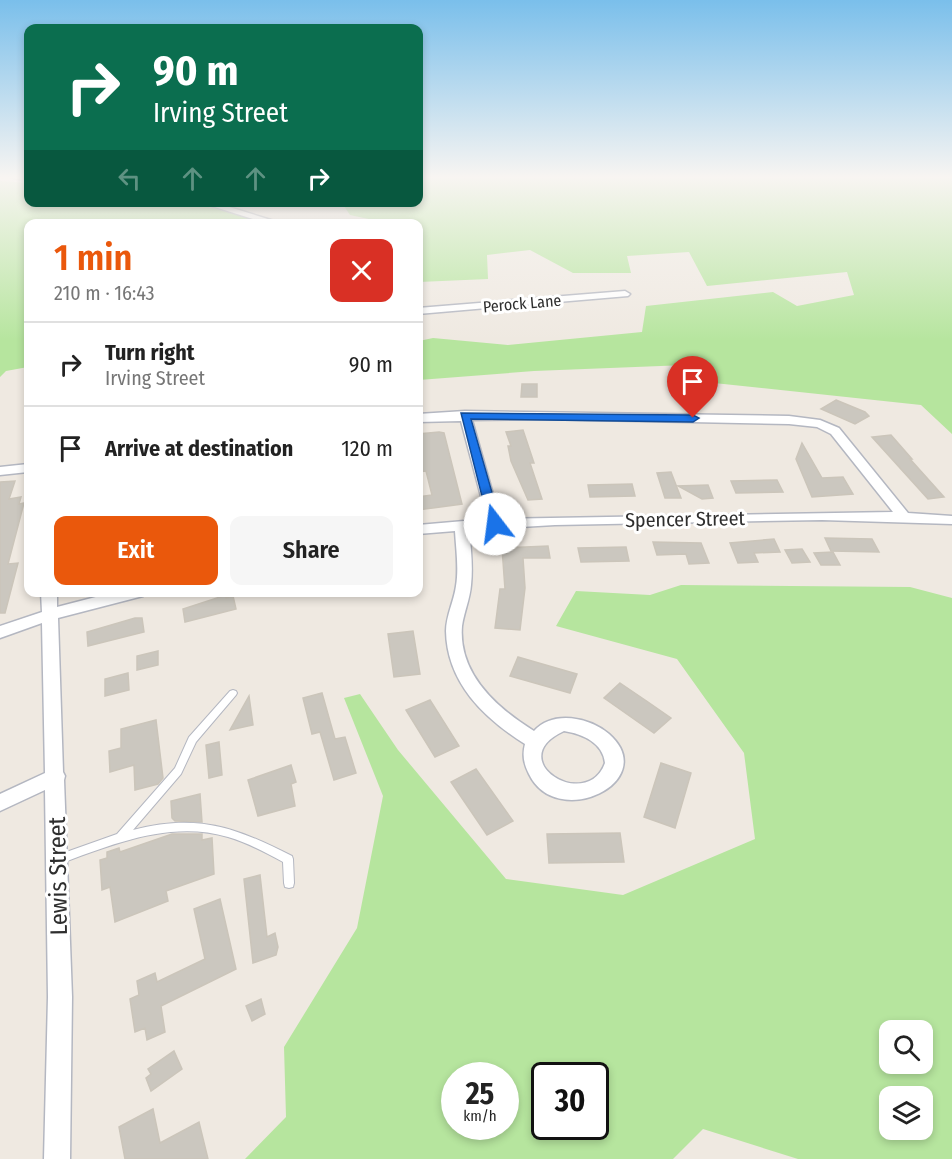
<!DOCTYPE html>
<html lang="en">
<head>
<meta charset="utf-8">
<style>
  :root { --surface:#fff; --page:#f6f6f6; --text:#222; --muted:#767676; --line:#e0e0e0; --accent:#ea580c }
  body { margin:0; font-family:"Fira Sans Condensed",sans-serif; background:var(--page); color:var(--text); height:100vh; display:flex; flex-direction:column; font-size:22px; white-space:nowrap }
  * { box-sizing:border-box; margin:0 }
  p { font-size:20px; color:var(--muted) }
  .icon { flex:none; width:33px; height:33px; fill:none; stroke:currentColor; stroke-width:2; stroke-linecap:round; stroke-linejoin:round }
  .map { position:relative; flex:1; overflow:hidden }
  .details { position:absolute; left:24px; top:219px; width:399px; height:378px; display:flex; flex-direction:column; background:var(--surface); border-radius:12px; box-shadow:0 3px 9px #0003 }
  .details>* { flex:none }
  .banner { position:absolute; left:24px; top:24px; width:399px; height:183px; border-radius:12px; box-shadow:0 3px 9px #0003; background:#0b6e4f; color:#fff; overflow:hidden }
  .buttons { position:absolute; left:879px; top:1020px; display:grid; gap:12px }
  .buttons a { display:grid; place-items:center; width:54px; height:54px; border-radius:12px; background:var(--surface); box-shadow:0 3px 9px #0003; font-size:30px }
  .speed { position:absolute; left:441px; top:1062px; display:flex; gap:12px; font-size:30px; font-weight:700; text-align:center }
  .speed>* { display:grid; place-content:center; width:78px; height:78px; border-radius:50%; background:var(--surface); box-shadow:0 3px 9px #0003; line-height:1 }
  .speed small { font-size:15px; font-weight:400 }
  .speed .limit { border:3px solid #111; border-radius:9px; background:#fff; color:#111 }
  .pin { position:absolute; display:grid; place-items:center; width:51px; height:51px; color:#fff; margin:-62px -26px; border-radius:50% 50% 50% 0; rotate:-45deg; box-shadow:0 0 6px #0007 }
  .pin .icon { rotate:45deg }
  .me { position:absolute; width:66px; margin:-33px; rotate:345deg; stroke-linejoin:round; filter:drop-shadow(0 0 4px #0008) }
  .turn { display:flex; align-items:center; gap:21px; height:126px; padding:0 30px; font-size:27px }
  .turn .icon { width:78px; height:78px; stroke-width:2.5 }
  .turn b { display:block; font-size:42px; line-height:51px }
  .lanes { display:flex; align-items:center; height:57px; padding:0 30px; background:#0003; justify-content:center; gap:30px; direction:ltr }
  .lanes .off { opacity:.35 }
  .round { display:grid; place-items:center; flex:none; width:63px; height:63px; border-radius:12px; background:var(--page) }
  .head { display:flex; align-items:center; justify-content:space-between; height:102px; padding:0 30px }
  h1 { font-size:36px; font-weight:600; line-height:45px; color:var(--accent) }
  .cta { display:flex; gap:12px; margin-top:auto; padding:12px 30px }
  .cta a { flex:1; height:69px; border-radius:12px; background:var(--accent); color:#fff; font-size:24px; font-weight:600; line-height:69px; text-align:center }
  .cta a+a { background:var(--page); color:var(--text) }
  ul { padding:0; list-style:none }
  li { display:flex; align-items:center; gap:18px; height:84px; padding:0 30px; border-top:2px solid var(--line) }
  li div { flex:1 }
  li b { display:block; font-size:22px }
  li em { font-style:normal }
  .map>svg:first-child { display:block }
  .green { fill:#b6e59e; fill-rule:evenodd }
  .building { fill:#cbc7bf; stroke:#cbc5ba; stroke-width:1.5 }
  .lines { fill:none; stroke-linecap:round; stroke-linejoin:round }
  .service-casing { stroke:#b4b7c1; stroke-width:2 }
  .minor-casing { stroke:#b4b7c1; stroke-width:3 }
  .service { fill:#fff; fill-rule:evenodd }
  .minor { fill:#fff; fill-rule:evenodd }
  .route { fill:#1a73e8; stroke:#114b97; stroke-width:1.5 }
  .labels { text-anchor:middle; stroke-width:6; stroke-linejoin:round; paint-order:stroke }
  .far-street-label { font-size:16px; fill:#2e2e2e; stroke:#fff }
  .street-label { font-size:20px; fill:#2e2e2e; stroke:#fff }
  .near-street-label { font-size:24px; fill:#2e2e2e; stroke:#fff }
</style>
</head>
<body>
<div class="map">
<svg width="952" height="1159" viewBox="0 0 952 1159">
  <rect width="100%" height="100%" fill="#efe9e1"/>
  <!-- green -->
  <g class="green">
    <polygon points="419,178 952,178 952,434 921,405 714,383 686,365 534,371 419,380 419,341 433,338 508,345 642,332 646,306 773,292 797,306 854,295 847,272 707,286 689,252 627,256 631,273 573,273 530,250 487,255 488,279 419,282 418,224 378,223 378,221 350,215 342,203 418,202"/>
    <polygon points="0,181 28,183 28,202 193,203 271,223 28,224 28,367 6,371 0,377"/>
    <path d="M681 585 910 587 952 598V1159H798L703 1129 673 1159H245L286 1117 284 1047 357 928 383 796 344 698 360 694 398 750 506 879 623 895 755 839 744 753 677 659 556 626 576 591 650 595ZM890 1030H922V1064H890ZM454 1076H506V1126H454ZM544 1076H596V1126H544ZM890 1096H922V1130H890Z"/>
  </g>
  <!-- building -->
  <g class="building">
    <polygon points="522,384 537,384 537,397 521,397"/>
    <polygon points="836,400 865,412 869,416 855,424 821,409"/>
    <polygon points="523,430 534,463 530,463 542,499 528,500 511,461 508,446 511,446 506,432"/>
    <polygon points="439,432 444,433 462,504 418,510 418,497 432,495 426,471 418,472 418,434"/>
    <polygon points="891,435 912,459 910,459 944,497 928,499 872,437"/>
    <polygon points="802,443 822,478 843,477 853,494 812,497 796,459"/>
    <polygon points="671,472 681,498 665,498 657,473"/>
    <polygon points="777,480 783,492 736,493 731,481"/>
    <polygon points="15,481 9,499 21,497 19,504 24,503 8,564 18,563 5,613 0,613 0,482"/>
    <polygon points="632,484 635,496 590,497 588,485"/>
    <polygon points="708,485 713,498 702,499 678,486"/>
    <polygon points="825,538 872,539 879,552 831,551"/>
    <polygon points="774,539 780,552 754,553 758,562 738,563 730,543"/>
    <polygon points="653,542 701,543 709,563 689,564 686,554 657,555"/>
    <polygon points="548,546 550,558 523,558 525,588 520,630 495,628 500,589 505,589 502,548"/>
    <polygon points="626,547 629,561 581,562 578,548"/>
    <polygon points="802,549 810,562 792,563 785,550"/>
    <polygon points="833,552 840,565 821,565 814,553"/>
    <polygon points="226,595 226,598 233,596 236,609 185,622 183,609"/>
    <polygon points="135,618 142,618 144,632 88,646 87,632"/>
    <polygon points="413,631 420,674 394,677 388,634"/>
    <polygon points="158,651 158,665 137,670 137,656"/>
    <polygon points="518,657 577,674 570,693 510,676"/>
    <polygon points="128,673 129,690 105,696 105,679"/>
    <polygon points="620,683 648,702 671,718 654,733 604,698"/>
    <polygon points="322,693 335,739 345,737 356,773 334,780 320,732 312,734 303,698"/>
    <polygon points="249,696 253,725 230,730"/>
    <polygon points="430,700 459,746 435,757 406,710"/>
    <polygon points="156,720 163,778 158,784 135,790 134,765 110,772 109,751 121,748 121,729"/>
    <polygon points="219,742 222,775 209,778 206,745"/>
    <polygon points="661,763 691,773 675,828 644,817"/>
    <polygon points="291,765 296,782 291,784 295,806 258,816 248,780"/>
    <polygon points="476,769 513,821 487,835 451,782"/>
    <polygon points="200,794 202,822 175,821 172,818 171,801"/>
    <polygon points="620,833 624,862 549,863 547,834"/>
    <polygon points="172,834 202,834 202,840 212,838 214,874 166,891 168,901 115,922 110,887 102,890 100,860 107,858 107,852 119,848 120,852"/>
    <polygon points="260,875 267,937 275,933 278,947 276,955 253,963 244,879"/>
    <polygon points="220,899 236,969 161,1006 165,1032 147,1040 145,1028 135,1032 130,999 139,995 137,981 155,973 157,982 205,959 194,909"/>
    <polygon points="261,999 265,1014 252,1021 246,1006"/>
    <polygon points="174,1051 182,1069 151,1091 146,1078 151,1074 148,1069"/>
    <polygon points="153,1109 160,1143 199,1122 208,1159 125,1159 119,1127"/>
  </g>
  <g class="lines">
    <defs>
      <path id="service" d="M233 690 236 691 237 693 236 695 196 742 181 774 133 830C197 813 235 827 292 856L293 859 294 883 293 887 289 888 285 887 284 883 283 862C265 852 248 843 228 837 171 820 113 844 59 864L55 862 54 859 55 856 117 834 175 768 189 737 230 691Z"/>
      <g id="minor">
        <polygon points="13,178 28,178 28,181"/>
        <polygon points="199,202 213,202 284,224 269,224"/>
        <polygon points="625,291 630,294 628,296 418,314 418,308"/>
        <path d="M465 411 789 416 820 420 839 428 908 513 952 516V524L822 520 555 525 469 530C471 548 473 567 471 585 470 599 464 612 462 626 458 674 497 708 534 731 553 710 589 717 609 734 662 781 557 832 529 774 524 764 522 756 525 744 484 718 447 683 446 631 446 616 454 601 456 586 459 568 456 549 455 531L418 534V525L487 519 461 421 418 422V414ZM543 419 789 424 817 427 831 434 893 512 500 519 472 420ZM564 731C583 734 603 743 605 763 587 813 501 760 564 731Z"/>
        <polygon points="28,464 28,472 0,475 0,467"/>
        <polygon points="41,592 57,592 57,607 115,592 145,592 143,596 58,618 63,772 65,776 64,780 72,997 70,1159 44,1159 48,997 45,790 0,811 0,794 45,773 42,623 0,638 0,626 42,612"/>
      </g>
    </defs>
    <!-- service casing -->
    <use href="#service" class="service-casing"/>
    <!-- minor casing -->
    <use href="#minor" class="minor-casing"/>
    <!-- service -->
    <use href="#service" class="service"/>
    <!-- minor -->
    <use href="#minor" class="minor"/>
  </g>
  <!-- sky -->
  <linearGradient id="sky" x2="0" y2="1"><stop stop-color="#7abfeb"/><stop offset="0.52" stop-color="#f8f5f2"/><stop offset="1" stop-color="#f8f5f2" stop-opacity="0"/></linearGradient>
  <rect width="952" height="341" fill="url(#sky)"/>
  <!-- route -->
  <polygon class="route" points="461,413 693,415 699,418 693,422 471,419 501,524 495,528 489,524"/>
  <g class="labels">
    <!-- far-street labels -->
    <g class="far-street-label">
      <text transform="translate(522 303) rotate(-5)" y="6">Perock Lane</text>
    </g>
    <!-- street labels -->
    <g class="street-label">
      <text transform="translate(685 519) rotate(-1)" y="7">Spencer Street</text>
    </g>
    <!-- near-street labels -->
    <g class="near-street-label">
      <text transform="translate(58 876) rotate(-91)" y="8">Lewis Street</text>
    </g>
  </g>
</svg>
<div class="buttons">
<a><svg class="icon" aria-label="search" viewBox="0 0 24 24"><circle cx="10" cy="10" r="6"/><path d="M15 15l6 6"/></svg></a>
<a><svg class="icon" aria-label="layers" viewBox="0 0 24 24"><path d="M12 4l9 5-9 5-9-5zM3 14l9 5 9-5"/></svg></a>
</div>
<div class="speed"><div>25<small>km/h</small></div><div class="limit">30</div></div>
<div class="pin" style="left:693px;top:418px;background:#d93025"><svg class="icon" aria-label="arrive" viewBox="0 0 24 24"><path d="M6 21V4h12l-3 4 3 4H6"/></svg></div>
<svg class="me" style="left:495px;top:524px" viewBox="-20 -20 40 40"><circle r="19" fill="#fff"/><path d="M0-13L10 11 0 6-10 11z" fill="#1a73e8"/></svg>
<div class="banner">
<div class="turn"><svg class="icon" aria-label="right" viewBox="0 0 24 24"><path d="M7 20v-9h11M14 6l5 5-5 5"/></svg><div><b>90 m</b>Irving Street</div></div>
<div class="lanes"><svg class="icon off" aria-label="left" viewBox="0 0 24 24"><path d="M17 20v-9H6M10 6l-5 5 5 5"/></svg><svg class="icon off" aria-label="ahead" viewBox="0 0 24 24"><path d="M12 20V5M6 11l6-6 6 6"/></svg><svg class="icon off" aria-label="ahead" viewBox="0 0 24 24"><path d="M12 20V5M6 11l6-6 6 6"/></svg><svg class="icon" aria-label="right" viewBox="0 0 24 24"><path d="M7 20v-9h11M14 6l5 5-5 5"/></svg></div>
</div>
<section class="details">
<div class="head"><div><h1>1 min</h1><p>210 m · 16:43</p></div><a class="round" style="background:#d93025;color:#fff"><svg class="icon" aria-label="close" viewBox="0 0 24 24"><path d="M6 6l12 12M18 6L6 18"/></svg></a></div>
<ul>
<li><svg class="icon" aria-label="right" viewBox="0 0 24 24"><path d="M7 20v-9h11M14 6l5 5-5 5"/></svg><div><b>Turn right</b><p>Irving Street</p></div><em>90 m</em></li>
<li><svg class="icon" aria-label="arrive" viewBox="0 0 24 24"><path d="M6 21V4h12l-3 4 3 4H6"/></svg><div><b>Arrive at destination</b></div><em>120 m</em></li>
</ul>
<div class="cta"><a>Exit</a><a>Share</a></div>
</section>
</div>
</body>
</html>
